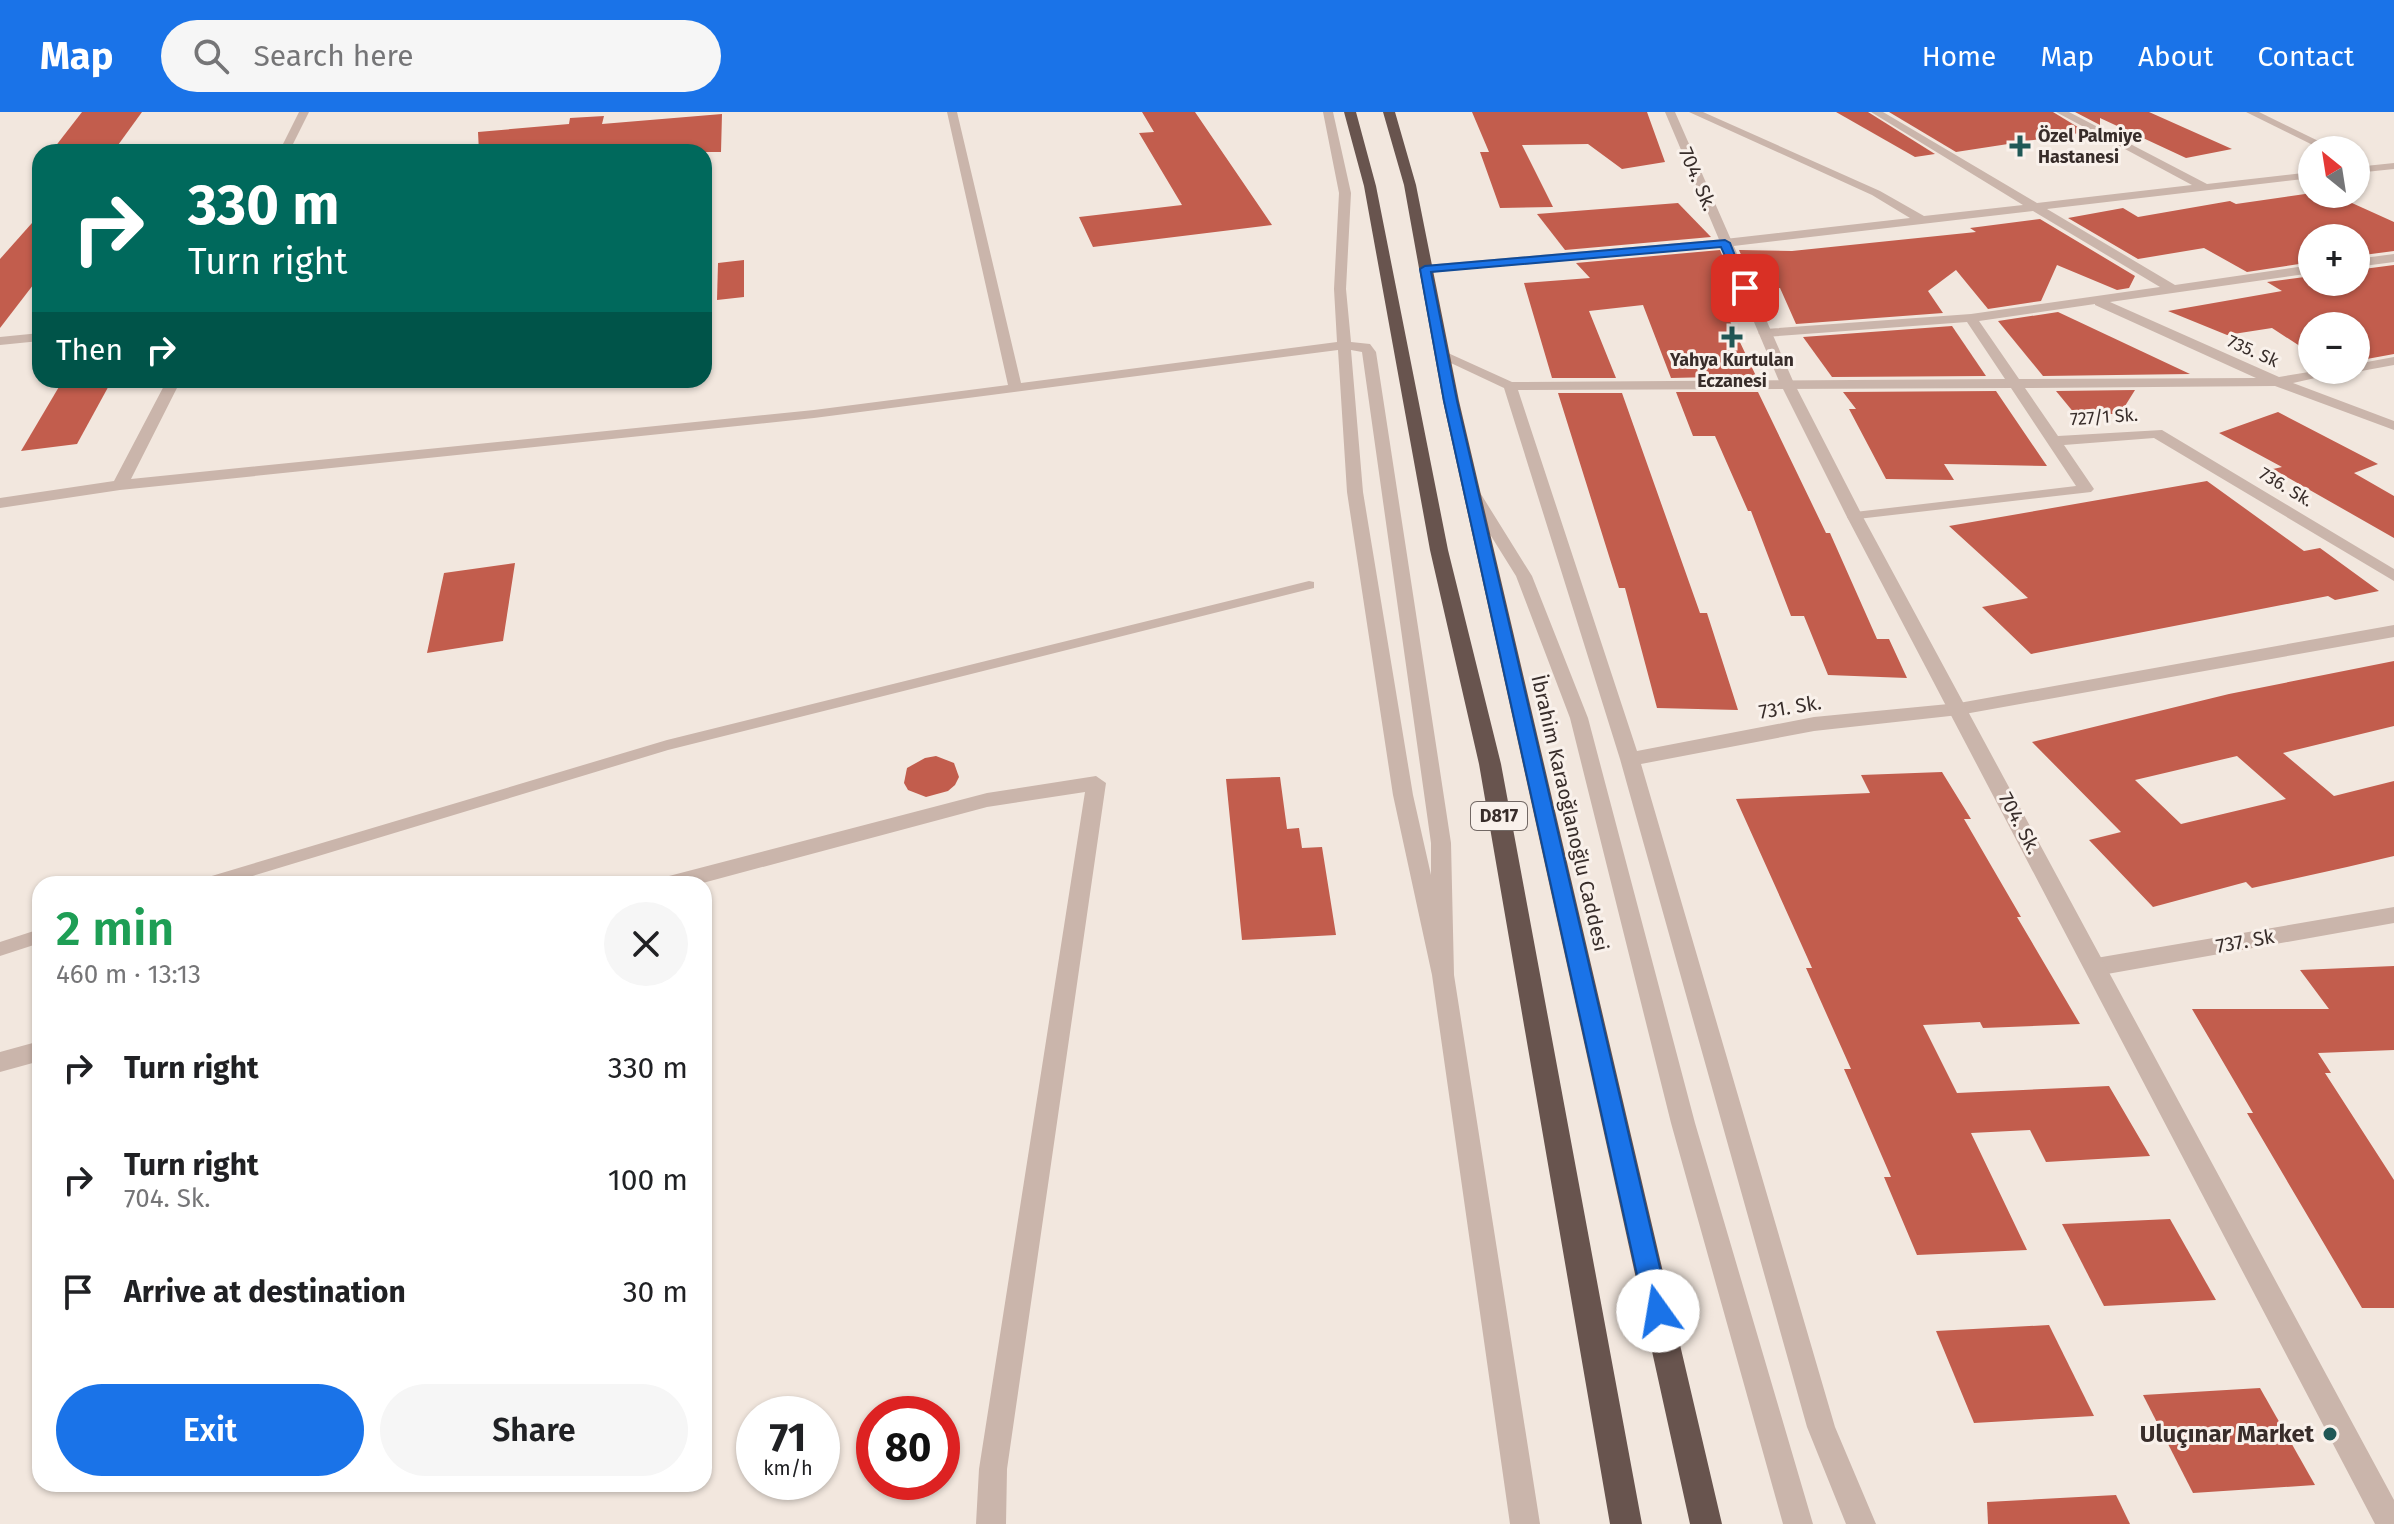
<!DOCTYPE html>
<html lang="en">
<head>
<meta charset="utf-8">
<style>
  :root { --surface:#fff; --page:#f6f6f6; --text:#202124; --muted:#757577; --accent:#1a73e8 }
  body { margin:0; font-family:"Fira Sans",sans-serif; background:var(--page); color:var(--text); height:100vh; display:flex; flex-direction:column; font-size:30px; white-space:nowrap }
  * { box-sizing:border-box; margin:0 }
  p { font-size:26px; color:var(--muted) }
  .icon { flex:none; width:44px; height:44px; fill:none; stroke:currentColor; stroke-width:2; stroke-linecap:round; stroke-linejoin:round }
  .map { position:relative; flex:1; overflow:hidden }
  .side { position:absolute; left:32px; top:764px; width:680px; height:616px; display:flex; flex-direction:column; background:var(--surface); border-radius:24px; box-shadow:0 2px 6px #0004 }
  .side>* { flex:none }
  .banner { position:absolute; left:32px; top:32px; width:680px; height:244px; border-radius:24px; box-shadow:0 2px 6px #0004; background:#00695c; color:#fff; overflow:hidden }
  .needle { width:52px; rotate:330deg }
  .tools { position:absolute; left:2298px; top:24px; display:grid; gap:16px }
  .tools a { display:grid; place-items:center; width:72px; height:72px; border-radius:50%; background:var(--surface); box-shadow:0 2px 6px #0004; font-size:40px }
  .speed { position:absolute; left:736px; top:1284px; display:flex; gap:16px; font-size:40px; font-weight:700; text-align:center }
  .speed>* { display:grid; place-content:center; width:104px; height:104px; border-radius:50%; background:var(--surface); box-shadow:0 2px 6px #0004; line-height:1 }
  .speed small { font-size:20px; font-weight:400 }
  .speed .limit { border:12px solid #d22; background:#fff; color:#111 }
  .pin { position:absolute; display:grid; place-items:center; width:68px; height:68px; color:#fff; margin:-34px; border-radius:16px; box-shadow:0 4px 12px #0006 }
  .me { position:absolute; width:88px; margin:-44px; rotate:347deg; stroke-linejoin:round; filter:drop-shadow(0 0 6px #0008) }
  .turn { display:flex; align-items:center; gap:28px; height:168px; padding:0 24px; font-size:36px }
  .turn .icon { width:104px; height:104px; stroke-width:2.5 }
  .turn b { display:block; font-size:56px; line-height:68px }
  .then { display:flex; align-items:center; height:76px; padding:0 24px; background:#0003; gap:16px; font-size:30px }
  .round { display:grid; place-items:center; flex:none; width:84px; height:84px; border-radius:42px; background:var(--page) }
  .summary { display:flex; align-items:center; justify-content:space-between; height:136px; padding:0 24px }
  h1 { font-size:48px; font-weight:600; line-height:60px; color:#1e9e55 }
  .button { display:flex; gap:16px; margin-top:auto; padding:16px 24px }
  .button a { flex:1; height:92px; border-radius:48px; background:var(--accent); color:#fff; font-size:32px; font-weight:600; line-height:92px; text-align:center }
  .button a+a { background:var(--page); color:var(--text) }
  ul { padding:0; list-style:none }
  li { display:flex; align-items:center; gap:24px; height:112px; padding:0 24px }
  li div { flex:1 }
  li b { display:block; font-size:30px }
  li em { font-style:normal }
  header { display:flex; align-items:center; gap:48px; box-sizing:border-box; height:112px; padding:0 40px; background:var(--accent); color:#fff }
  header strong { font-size:38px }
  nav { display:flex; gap:44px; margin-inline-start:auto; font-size:28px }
  .search { width:560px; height:72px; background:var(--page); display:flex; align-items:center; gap:20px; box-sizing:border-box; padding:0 28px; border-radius:44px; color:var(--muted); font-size:30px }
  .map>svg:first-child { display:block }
  .building { fill:#c25d4d; fill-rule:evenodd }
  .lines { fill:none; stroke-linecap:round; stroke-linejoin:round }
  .service { fill:#cab5ab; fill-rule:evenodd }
  .minor { fill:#cab5ab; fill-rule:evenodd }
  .tertiary { fill:#cab5ab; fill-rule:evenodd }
  .trunk { fill:#68544e; fill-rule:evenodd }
  .route { fill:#1a73e8; stroke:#114b97; stroke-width:2 }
  .poi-dot { fill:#205856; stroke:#f9f1eb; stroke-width:3 }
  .labels { text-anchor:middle; stroke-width:6; stroke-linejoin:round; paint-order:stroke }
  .far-poi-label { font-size:18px; font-weight:bold; fill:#382d2a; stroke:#f9f1eb; text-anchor:start }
  .far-street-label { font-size:18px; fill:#382d2a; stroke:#f9f1eb }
  .shield { fill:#f9f1eb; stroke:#726864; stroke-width:2 }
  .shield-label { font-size:18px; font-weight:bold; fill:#382d2a }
  .street-label { font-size:20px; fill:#382d2a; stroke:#f9f1eb }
  .near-poi-label { font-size:24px; font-weight:bold; fill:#382d2a; stroke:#f9f1eb; text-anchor:end }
</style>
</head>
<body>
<header>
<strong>Map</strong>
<div class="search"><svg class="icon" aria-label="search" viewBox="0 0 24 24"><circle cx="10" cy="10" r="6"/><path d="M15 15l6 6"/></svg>Search here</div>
<nav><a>Home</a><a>Map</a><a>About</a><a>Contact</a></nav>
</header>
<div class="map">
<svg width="2394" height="1412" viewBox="0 0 2394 1412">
  <rect width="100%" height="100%" fill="#f2e7de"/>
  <!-- building -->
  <g class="building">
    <polygon points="82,0 142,0 113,40 51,40"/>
    <polygon points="1142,0 1195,0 1272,113 1093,135 1079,105 1182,93 1139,21 1154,20"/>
    <polygon points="1472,0 1647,0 1665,50 1622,57 1588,32 1522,33 1553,95 1500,96 1480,40 1489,40"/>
    <polygon points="1836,0 1868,0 1935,42 1915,45"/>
    <polygon points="1889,0 2053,0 2086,20 1956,40"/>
    <polygon points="2075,0 2149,0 2232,37 2186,46 2100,6 2100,13"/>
    <polygon points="722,2 721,40 479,40 478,20 569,12 570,6 604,4 602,12"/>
    <polygon points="2312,81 2332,82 2394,110 2394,139 2356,144 2356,126 2312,126 2312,150 2247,160 2204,136 2138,147 2068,106 2123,96 2138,105 2230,89 2236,92"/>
    <polygon points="1678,91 1711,125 1565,138 1537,102"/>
    <polygon points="40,102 40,164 0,216 0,147"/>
    <polygon points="2040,107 2135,164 2129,176 2117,178 2057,153 2041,189 1988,197 1956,158 1928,179 1943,201 1796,212 1780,176 1757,180 1739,138 1792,139 1976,120 1970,116"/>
    <polygon points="1720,138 1739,182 1719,186 1756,264 1671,266 1643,193 1589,199 1616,266 1552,266 1524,171 1590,166 1576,151"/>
    <polygon points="744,148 744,185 717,188 718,151"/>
    <polygon points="2394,153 2394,242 2356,249 2356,214 2312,214 2312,242 2272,216 2227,223 2168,199 2282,179 2267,170 2312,164 2312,170 2356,170 2356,158"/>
    <polygon points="2058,200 2190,262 2043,264 1998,209"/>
    <polygon points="1952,214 1986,264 1832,265 1803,225"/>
    <polygon points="63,268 112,268 77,332 21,339"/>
    <polygon points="2135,278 2120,302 2075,302 2056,279"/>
    <polygon points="1996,279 2047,354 1944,352 1954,368 1886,367 1849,297 1856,297 1843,280"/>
    <polygon points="1676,280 1758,280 1826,421 1830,421 1877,527 1889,527 1907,566 1828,563 1804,504 1791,504 1751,399 1748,399 1715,324 1693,324"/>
    <polygon points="1558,281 1622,281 1700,501 1707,501 1738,598 1657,596 1625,476 1619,476"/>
    <polygon points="2278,300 2378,352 2354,361 2394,384 2394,426 2273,357 2282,355 2219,321"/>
    <polygon points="2207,369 2304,439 2320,436 2379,479 2335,488 2328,484 2031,542 1982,495 2028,486 1949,414"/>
    <polygon points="515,451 503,529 427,541 444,461"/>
    <path d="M2394 549V614L2283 641 2334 684 2394 669V744L2347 755 2252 776 2246 770 2153 795 2089 728 2121 720 2032 630 2229 582ZM2237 644 2286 687 2181 712 2135 668Z"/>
    <polygon points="936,644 954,651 959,665 955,673 948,679 926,685 908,678 904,671 907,656 925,646"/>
    <polygon points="1942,660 1971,707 1964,707 2021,805 2017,805 2080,912 1983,916 1980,910 1923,913 1957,981 2109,974 2150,1044 2046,1050 2030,1018 1971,1021 2027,1138 1917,1143 1884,1065 1891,1065 1844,957 1851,957 1806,856 1812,856 1736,687 1870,681 1861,663"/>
    <polygon points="1280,665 1287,717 1299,716 1302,736 1322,735 1336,823 1242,828 1226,667"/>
    <polygon points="2394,854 2394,938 2318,941 2331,961 2325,961 2394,1068 2394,1196 2362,1196 2247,1001 2253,1001 2192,897 2329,897 2300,858"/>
    <polygon points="2170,1107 2216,1188 2104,1194 2062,1112"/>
    <polygon points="2049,1213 2094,1304 1974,1311 1936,1219"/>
    <polygon points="2260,1276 2315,1373 2193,1381 2143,1283"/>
    <polygon points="2116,1383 2130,1412 1988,1412 1987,1390"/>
  </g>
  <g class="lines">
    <!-- service -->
    <g class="service">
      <polygon points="1309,469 1314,470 1314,476 668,638 226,772 197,772 199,767 205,766 667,628"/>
      <polygon points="40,817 40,831 0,844 0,830"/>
    </g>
    <!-- minor -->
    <g class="minor">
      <polygon points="299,0 309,0 289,40 279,40"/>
      <path d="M947 0H957L1021 271 1337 230 1334 177 1339 81 1323 0H1333L1351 81 1346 177 1351 230 1370 232 1376 240 1451 731 1454 863 1540 1412H1510L1432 863 1393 683 1347 380 1338 238 814 306 120 378 0 396V386L114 369 167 268H181L131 367 814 298 1008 273ZM1351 238 1362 240 1431 731V763L1413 683 1363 380Z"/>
      <path d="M1689 0H1703L1880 79 1924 104 2023 93 1871 0H1883L2037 91 2192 73 2056 0H2069L2207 72 2312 60V66L2047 97 2175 173 2312 153V161L2110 190 2279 265 2321 258H2356V252L2394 245V253L2356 260 2351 258 2293 271 2394 309V318L2275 274 2025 276 2058 324 2162 318 2394 457V469L2154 326 2064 333 2094 377 2091 380 1849 408 1847 405 1855 400 2076 374 2011 276 1518 278 1637 639 1814 605 1959 591 2394 513V525L1959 603 1814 619 1641 652 1835 1315 1876 1412H1846L1807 1315 1620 647 1504 276 1436 244 1448 241 1512 270 2005 267 1967 210 1765 225 1758 221 1765 217 1971 202 2160 175 2033 99 1725 135 1425 161 1419 157 1425 153 1725 127 1910 106 1872 83ZM2095 192V193L2256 266 2019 267 1979 209Z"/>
      <polygon points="2246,0 2259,0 2337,38 2323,38"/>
      <polygon points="2394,51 2394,57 2356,61 2356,55"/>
      <polygon points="2394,142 2394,150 2356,155 2356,147"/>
      <polygon points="40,221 40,229 0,233 0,225"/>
      <polygon points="1096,664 1106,671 1007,1357 1006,1412 976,1412 979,1357 1085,680 987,695 699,772 659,772 662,766 669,764 987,681"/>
      <polygon points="2394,795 2394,811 2096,864 2088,861 2085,855 2088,849 2096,846"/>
      <polygon points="40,929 40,949 0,960 0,940"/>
    </g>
    <!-- tertiary -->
    <g class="tertiary">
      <polygon points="1665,0 1675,0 1793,269 1863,405 2394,1388 2394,1412 2375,1412 1847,405 1779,269"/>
      <polygon points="1471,374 1479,379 1532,464 1588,606 1695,1011 1813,1412 1783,1412 1671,1011 1570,606 1516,464 1463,379"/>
    </g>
    <!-- trunk -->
    <g class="trunk">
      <polygon points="1344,0 1356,0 1376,74 1448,438 1501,652 1642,1412 1610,1412 1479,652 1430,438 1364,74"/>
      <polygon points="1383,0 1395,0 1416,73 1459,289 1722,1412 1690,1412 1443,289 1404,73"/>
    </g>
  </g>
  <!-- route -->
  <polygon class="route" points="1725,128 1730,131 1749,179 1739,176 1721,135 1431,160 1457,289 1670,1199 1666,1208 1658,1211 1649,1208 1645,1199 1444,289 1420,157 1425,154"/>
  <!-- markers -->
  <g class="poi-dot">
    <path d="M2016 22h8v8h8v8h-8v8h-8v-8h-8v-8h8z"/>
    <path d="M1728 213h8v8h8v8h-8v8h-8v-8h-8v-8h8z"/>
    <circle cx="2330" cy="1322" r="8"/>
  </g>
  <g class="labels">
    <!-- far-poi labels -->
    <g class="far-poi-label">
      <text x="2038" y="30">Özel Palmiye<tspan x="2038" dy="21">Hastanesi</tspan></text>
      <text x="1732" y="254" text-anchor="middle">Yahya Kurtulan<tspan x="1732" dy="21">Eczanesi</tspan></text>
    </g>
    <!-- far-street labels -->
    <g class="far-street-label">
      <text transform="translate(2253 239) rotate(24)" y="6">735. Sk</text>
      <text transform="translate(2104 305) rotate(-4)" y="6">727/1 Sk.</text>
      <text transform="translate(2286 375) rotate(31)" y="6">736. Sk.</text>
    </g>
    <!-- shield labels -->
    <rect class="shield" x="1471" y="690" width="56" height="28" rx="6"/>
    <g class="shield-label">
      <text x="1499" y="710">D817</text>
    </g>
    <!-- street labels -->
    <g class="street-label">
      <text transform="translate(1698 67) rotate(67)" y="7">704. Sk.</text>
      <text transform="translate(1790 595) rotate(-9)" y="7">731. Sk.</text>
      <text transform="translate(1570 701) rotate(77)" y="7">İbrahim Karaoğlanoğlu Caddesi</text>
      <text transform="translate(2020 711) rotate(62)" y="7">704. Sk.</text>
      <text transform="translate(2245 829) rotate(-10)" y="7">737. Sk</text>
    </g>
    <!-- near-poi labels -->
    <g class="near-poi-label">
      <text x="2314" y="1330">Uluçınar Market</text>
    </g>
  </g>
</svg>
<div class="tools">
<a><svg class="needle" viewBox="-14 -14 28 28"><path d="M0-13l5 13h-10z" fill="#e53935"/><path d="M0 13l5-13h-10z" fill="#757577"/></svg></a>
<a>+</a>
<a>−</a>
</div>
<div class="speed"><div>71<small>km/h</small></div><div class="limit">80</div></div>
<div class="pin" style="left:1745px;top:176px;background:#d93025"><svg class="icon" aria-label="arrive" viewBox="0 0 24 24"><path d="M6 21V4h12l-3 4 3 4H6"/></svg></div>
<svg class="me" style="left:1658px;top:1199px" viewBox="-20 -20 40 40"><circle r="19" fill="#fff"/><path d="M0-13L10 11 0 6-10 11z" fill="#1a73e8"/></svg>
<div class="banner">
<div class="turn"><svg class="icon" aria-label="right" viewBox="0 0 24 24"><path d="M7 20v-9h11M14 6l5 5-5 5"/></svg><div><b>330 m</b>Turn right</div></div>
<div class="then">Then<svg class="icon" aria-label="right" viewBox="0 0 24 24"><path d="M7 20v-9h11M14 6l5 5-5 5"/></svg></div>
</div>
<section class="side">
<div class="summary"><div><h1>2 min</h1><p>460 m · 13:13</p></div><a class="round"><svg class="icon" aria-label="close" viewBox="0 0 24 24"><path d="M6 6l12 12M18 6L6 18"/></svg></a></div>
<ul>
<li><svg class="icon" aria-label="right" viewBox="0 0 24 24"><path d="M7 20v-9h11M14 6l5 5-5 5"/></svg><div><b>Turn right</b></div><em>330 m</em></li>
<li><svg class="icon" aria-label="right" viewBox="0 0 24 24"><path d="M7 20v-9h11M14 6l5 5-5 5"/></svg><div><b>Turn right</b><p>704. Sk.</p></div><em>100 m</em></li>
<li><svg class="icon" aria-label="arrive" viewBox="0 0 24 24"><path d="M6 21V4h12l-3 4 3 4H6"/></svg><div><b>Arrive at destination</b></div><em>30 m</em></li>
</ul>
<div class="button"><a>Exit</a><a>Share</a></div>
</section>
</div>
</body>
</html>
